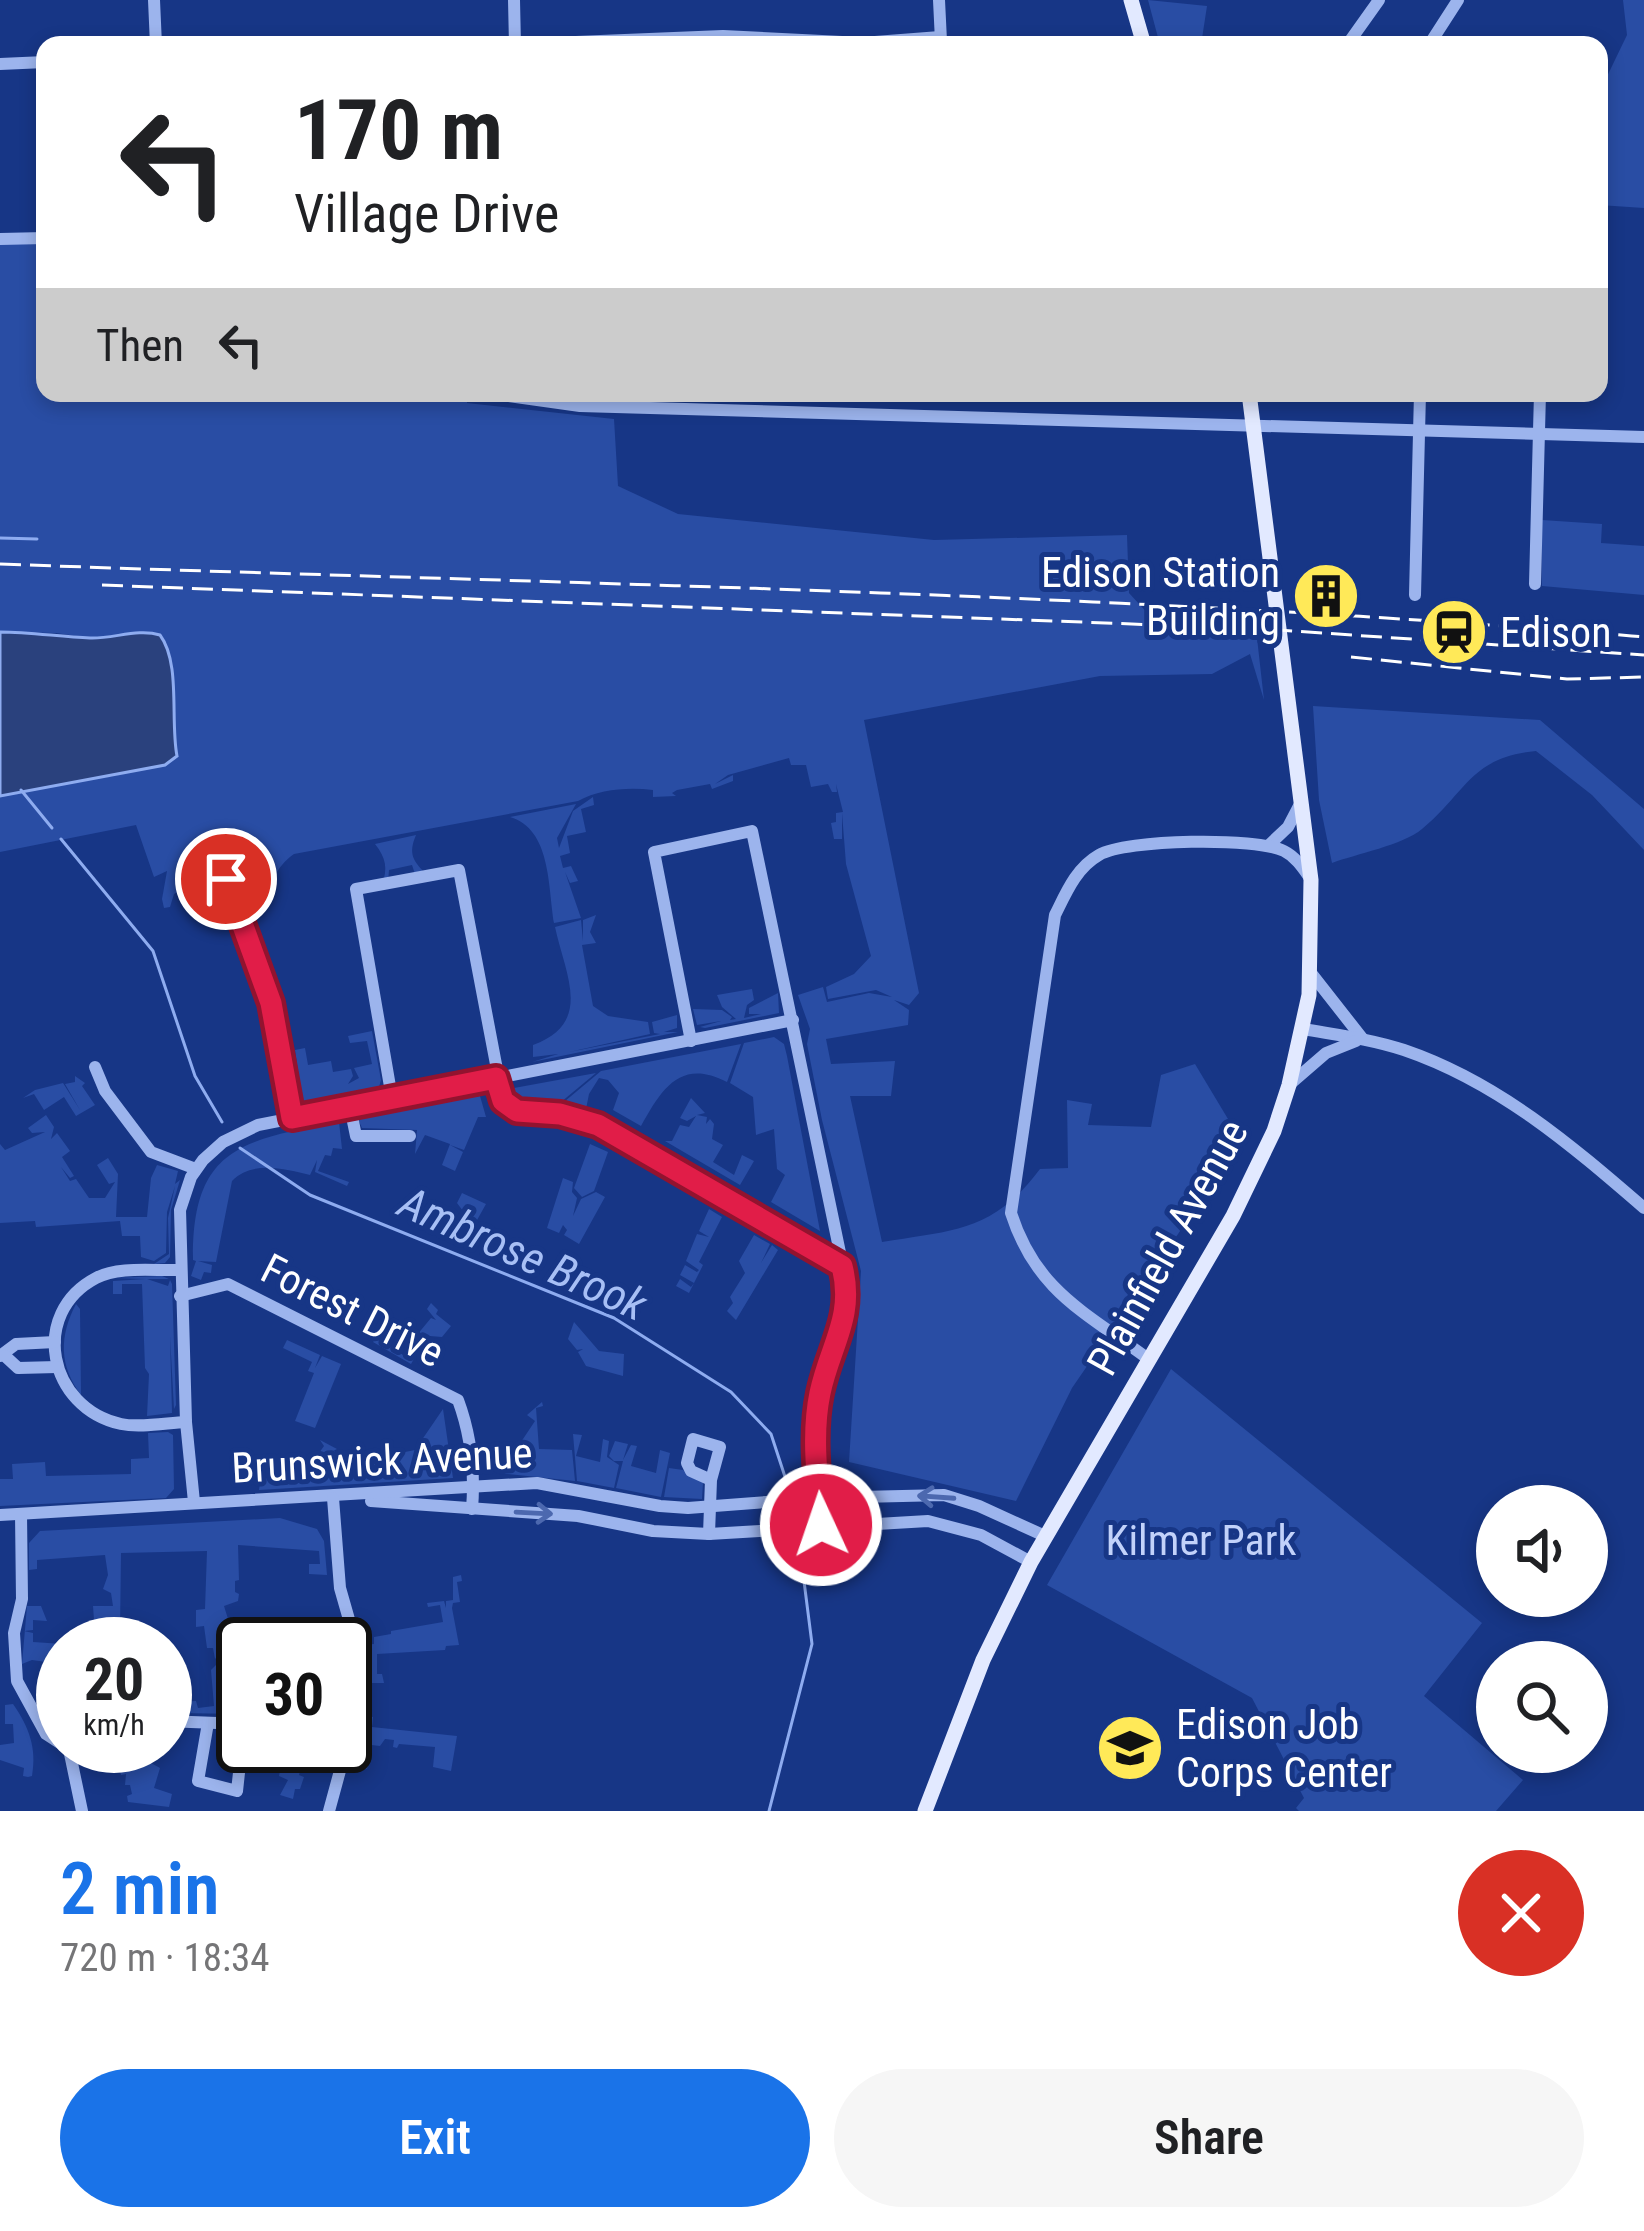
<!DOCTYPE html>
<html lang="en">
<head>
<meta charset="utf-8">
<style>
  :root { --surface:#fff; --page:#f6f6f6; --text:#202124; --muted:#757577; --accent:#1a73e8 }
  body { margin:0; font-family:"Roboto Condensed",sans-serif; background:var(--page); color:var(--text); height:100vh; display:flex; flex-direction:column; font-size:45px; white-space:nowrap }
  * { box-sizing:border-box; margin:0 }
  p { font-size:39px; color:var(--muted) }
  .icon { flex:none; width:66px; height:66px; fill:none; stroke:currentColor; stroke-width:2; stroke-linecap:round; stroke-linejoin:round }
  .map { position:relative; height:1811px; overflow:hidden }
  .sheet { display:flex; flex-direction:column; background:var(--surface); flex:1 }
  .sheet>* { flex:none }
  .top-card { position:absolute; left:36px; top:36px; width:1572px; height:366px; border-radius:24px; box-shadow:0 6px 18px #0003; background:#fff; color:var(--text); overflow:hidden }
  .controls { position:absolute; left:1476px; top:1485px; display:grid; gap:24px }
  .controls a { display:grid; place-items:center; width:132px; height:132px; border-radius:50%; background:var(--surface); box-shadow:0 6px 18px #0003; font-size:60px }
  .speed { position:absolute; left:36px; top:1617px; display:flex; gap:24px; font-size:60px; font-weight:700; text-align:center }
  .speed>* { display:grid; place-content:center; width:156px; height:156px; border-radius:50%; background:var(--surface); box-shadow:0 6px 18px #0003; line-height:1 }
  .speed small { font-size:30px; font-weight:400 }
  .speed .limit { border:6px solid #111; border-radius:18px; background:#fff; color:#111 }
  .pin { position:absolute; display:grid; place-items:center; width:102px; height:102px; color:#fff; margin:-51px; border:6px solid #fff; border-radius:50%; box-shadow:0 3px 12px #0007 }
  .me { position:absolute; width:132px; margin:-66px; rotate:357deg; stroke-linejoin:round; filter:drop-shadow(0 0 9px #0008) }
  .turn { display:flex; align-items:center; gap:42px; height:252px; padding:0 60px; font-size:54px }
  .turn .icon { width:156px; height:156px; stroke-width:2.5 }
  .turn b { display:block; font-size:84px; line-height:102px }
  .then { display:flex; align-items:center; height:114px; padding:0 60px; background:#0003; gap:24px; font-size:45px }
  .round { display:grid; place-items:center; flex:none; width:126px; height:126px; border-radius:63px; background:var(--page) }
  .head { display:flex; align-items:center; justify-content:space-between; height:204px; padding:0 60px }
  h1 { font-size:72px; font-weight:600; line-height:90px; color:var(--accent) }
  .button { display:flex; gap:24px; margin-top:auto; padding:24px 60px }
  .button a { flex:1; height:138px; border-radius:72px; background:var(--accent); color:#fff; font-size:48px; font-weight:600; line-height:138px; text-align:center }
  .button a+a { background:var(--page); color:var(--text) }
  .map>svg:first-child { display:block }
  .green { fill:#294da4 }
  .water { fill:#2a417d; stroke:#8eacf0; stroke-width:3 }
  .lines { fill:none; stroke-linecap:round; stroke-linejoin:round }
  .stream { stroke:#8eacf0; stroke-width:3 }
  .minor { stroke:#9cb4ed; stroke-width:12 }
  .major { stroke:#e2e9ff; stroke-width:15 }
  .rail { stroke:#fff; stroke-width:3; stroke-dasharray:21 9; stroke-linecap:butt }
  .oneway { stroke:#4c68af }
  .route-casing { stroke:#92132f; stroke-width:30 }
  .route { stroke:#e11d48; stroke-width:21 }
  .labels { text-anchor:middle; stroke-width:10; stroke-linejoin:round; paint-order:stroke }
  .poi-label { font-size:42px; fill:#fff; stroke:#173686; text-anchor:start }
  .street-label { font-size:42px; fill:#fff; stroke:#173686 }
  .park-label { font-size:42px; fill:#c2d2fa; stroke:#173686 }
  .water-label { font-size:45px; font-style:italic; fill:#a7bff5; stroke:#173686 }
</style>
</head>
<body>
<div class="map">
<svg width="1644" height="1811" viewBox="0 0 1644 1811">
  <rect width="100%" height="100%" fill="#173686"/>
  <!-- green -->
  <g class="green">
    <polygon points="1148,0 1207,6 1201,45 1160,45"/>
    <polygon points="1623,0 1644,0 1644,208 1599,205 1599,93 1627,35"/>
    <path d="M45 234V393H467V403L614 419 618 486 678 514 934 540 1127 535 1129 593 1163 630 1249 633 1257 638 1264 700 1250 654 1212 674 1100 676 864 720 919 993 909 1005 894 1000 909 1010 908 1025 826 1039 831 1064 895 1061 891 1096H850L882 1242C954 1230 993 1232 1040 1169L1068 1168 1067 1100 1092 1104 1088 1125 1151 1127 1161 1075 1195 1064 1228 1119 1198 1205 1072 1388 1016 1501 849 1462 861 1271 822 1120 807 1044 810 1029 798 995 823 987 827 1002 869 993 892 997 876 990 828 999 826 987 854 974 871 956 846 864 842 813V839H834L831 823 836 822V813L843 812 836 784 837 792H832L828 784 811 787 806 765H791L789 758 728 775 715 784 733 775V781L712 789 710 784 677 790 672 793 676 796 653 797V790C628 787 600 789 578 801L294 854C274 867 271 891 252 903L241 872 225 864 221 866 222 877 211 880 216 894C199 885 190 886 174 894L170 907 164 908 162 899 167 871 154 877 136 825 0 852V796L50 784 115 776 176 750C165 715 178 677 166 642L150 632 90 638 56 633 0 632V238Z"/>
    <polygon points="1542,520 1602,524 1601,543 1644,546 1644,595 1542,586"/>
    <path d="M1313 706 1540 720 1644 809V850L1592 795 1536 751C1470 757 1466 793 1422 829 1403 845 1356 854 1332 863L1319 800Z"/>
    <path d="M593 797 594 805 581 809 586 832 567 836 570 853 560 856 563 868 571 866 578 881 570 883 565 872 581 918 554 923C548 886 551 829 510 817L576 804 557 838 559 848 573 811Z"/>
    <path d="M416 835C408 854 413 861 427 875L416 877 412 865 389 870 388 883 382 885C388 868 386 858 375 844Z"/>
    <path d="M596 915 590 932 596 943 582 945 593 1006 608 1016 648 1022 650 1034 569 1052 660 1034 654 1033 652 1022 677 1015V1028L664 1032H678L532 1062 558 1054 533 1057V1045C594 1023 565 974 555 927L581 920 583 941V920Z"/>
    <polygon points="752,989 754,1000 747,1005 744,1018 761,1014 749,1014 749,1008 778,993 779,1013 705,1028 700,1027 721,1021 697,1025 693,1009 722,1010 732,1017 730,1020 736,1019 722,1007 717,995"/>
    <polygon points="372,1031 381,1080 379,1087 373,1090 378,1091 303,1107 296,1102 290,1080 299,1078 295,1050 305,1048 308,1065 331,1061 333,1072 351,1069 353,1076 348,1084 359,1078 354,1068 372,1064 367,1041 350,1043 348,1036"/>
    <polygon points="774,1037 784,1044 787,1056 820,1231 771,1202 785,1175 777,1169 774,1129 756,1135 753,1097 730,1083 744,1043"/>
    <path d="M741 1044 727 1082C681 1058 662 1088 641 1126L613 1110 619 1093 608 1080 599 1078 589 1094 586 1109 558 1107 601 1071Z"/>
    <polygon points="596,1073 555,1107 521,1105 512,1093 514,1088"/>
    <polygon points="75,1076 85,1083 82,1086 95,1105 76,1116 64,1097 44,1110 34,1094 23,1098 35,1090 63,1083 80,1110 65,1084 75,1082"/>
    <polygon points="480,1096 486,1117 478,1117 464,1150 450,1145 463,1152 455,1171 442,1165 450,1144 425,1135 415,1154 417,1130 362,1128 358,1119 362,1113"/>
    <polygon points="691,1098 705,1113 697,1115 707,1117 706,1124 710,1119 714,1124 712,1139 723,1145 713,1162 734,1175 742,1155 754,1161 740,1185 665,1141 672,1141 680,1125 689,1127 696,1116 687,1121 680,1118"/>
    <polygon points="46,1115 54,1127 51,1139 57,1133 70,1151 62,1157 74,1176 70,1178 61,1167 70,1181 76,1179 89,1198 105,1198 115,1182 109,1184 97,1165 108,1158 118,1174 116,1217 147,1217 151,1178 157,1165 178,1171 175,1184 180,1180 171,1210 170,1257 165,1263 154,1264 169,1254 168,1218 175,1186 167,1212 166,1253 154,1261 141,1257 140,1236 122,1236 120,1221 36,1227 35,1221 0,1223 0,1144 5,1150 45,1132 32,1133 28,1128"/>
    <path d="M339 1122 342 1149 333 1148 331 1156 325 1155 318 1171 349 1182 347 1186 315 1172 317 1160 310 1175C285 1169 252 1160 232 1181L216 1262 198 1261 212 1265 211 1273 204 1272 201 1280 191 1276 196 1261 193 1260C192 1148 241 1140 339 1122Z"/>
    <polygon points="590,1144 608,1152 594,1191 582,1197 574,1188"/>
    <polygon points="563,1178 573,1182 572,1192 577,1198 573,1216 581,1199 596,1192 605,1197 579,1244 564,1235 567,1230 563,1225 559,1233 547,1228"/>
    <polygon points="462,1193 486,1204 467,1238 464,1228 464,1240 457,1237 456,1232 446,1237 435,1233 439,1222 453,1226 463,1211 457,1203"/>
    <polygon points="709,1209 722,1217 699,1262 703,1265 689,1293 676,1286 680,1279 691,1287 694,1283 680,1275 685,1265 697,1272 699,1270 686,1261 697,1234 709,1237 699,1231"/>
    <polygon points="754,1235 770,1244 761,1263 772,1245 778,1250 736,1320 727,1311 733,1303 730,1297 745,1273 739,1261"/>
    <polygon points="162,1276 169,1279 147,1279 168,1286 170,1280 172,1284 176,1405 174,1409 170,1336 172,1413 147,1416 149,1374 145,1368 142,1284 122,1284 122,1294 113,1294 113,1281 146,1279 113,1278"/>
    <polygon points="431,1303 438,1310 436,1314 451,1326 442,1337 430,1336 427,1341 419,1337 422,1345 411,1364 373,1342 376,1337 406,1357 414,1346 412,1341 431,1318 436,1320 427,1309"/>
    <path d="M76 1304 80 1309 81 1395C59 1366 59 1336 76 1304Z"/>
    <polygon points="574,1322 599,1351 624,1354 623,1376 586,1366 578,1352 583,1349 577,1350 568,1339"/>
    <polygon points="287,1340 320,1355 315,1368 322,1356 341,1364 315,1428 295,1421 314,1373 308,1371 312,1362 283,1348"/>
    <polygon points="1171,1369 1482,1623 1424,1696 1523,1780 1496,1811 1299,1811 1296,1808 1304,1798 1252,1698 1047,1585"/>
    <polygon points="542,1402 543,1406 536,1408 539,1449 572,1450 575,1481 498,1473 502,1466 499,1462 506,1455 513,1454 535,1421 527,1415"/>
    <polygon points="443,1409 453,1478 259,1490 263,1462 309,1467 324,1446 320,1440 337,1449 333,1451 347,1455 350,1450 358,1454 356,1459 365,1463 383,1448 400,1453 415,1450"/>
    <polygon points="168,1432 173,1435 174,1489 166,1498 0,1506 0,1479 13,1479 12,1464 45,1462 46,1476 131,1474 131,1459 149,1458 148,1433"/>
    <polygon points="573,1434 582,1435 576,1456 600,1462 603,1439 609,1441 607,1457 619,1465 614,1488 577,1481"/>
    <polygon points="615,1441 628,1444 623,1460 631,1445 637,1446 631,1466 656,1473 660,1450 670,1453 661,1497 616,1488 623,1461 614,1461 609,1456"/>
    <polygon points="669,1468 683,1470 703,1483 702,1499 664,1497"/>
    <polygon points="280,1518 317,1529 324,1541 327,1575 309,1574 309,1564 320,1564 319,1551 238,1545 239,1580 235,1581 235,1592 239,1594 238,1601 224,1606 233,1635 215,1659 213,1648 207,1648 204,1626 196,1627 196,1610 205,1609 207,1551 121,1553 120,1631 114,1633 114,1644 77,1644 98,1643 99,1622 94,1620 93,1606 113,1606 111,1593 103,1589 108,1575 105,1555 37,1560 37,1569 29,1570 29,1543 40,1531"/>
    <polygon points="461,1575 462,1581 457,1582 460,1602 453,1603 452,1608 459,1645 446,1646 445,1650 377,1654 377,1674 382,1674 384,1683 368,1683 362,1658 367,1656 360,1645 374,1644 374,1637 391,1634 391,1631 443,1622 440,1605 428,1607 427,1603 444,1601 446,1608 446,1601 453,1600 453,1577"/>
    <polygon points="27,1606 41,1606 47,1621 33,1620 33,1630 24,1631 33,1633 33,1642 63,1644 63,1663 46,1658 46,1662 32,1660 22,1664"/>
    <polygon points="233,1648 243,1649 243,1663 236,1663 233,1706 242,1707 241,1714 178,1713 176,1702 196,1701 198,1708 214,1706 211,1670"/>
    <path d="M13 1704C29 1727 37 1748 32 1776L28 1777 23 1776 24 1768 0 1760V1745L14 1743 13 1724H5V1705Z"/>
    <polygon points="368,1716 373,1717 372,1727 457,1736 451,1771 433,1767 435,1747 399,1744 397,1748 393,1747 394,1740 385,1739 380,1746 363,1744 360,1758 369,1761 367,1769 353,1763"/>
    <polygon points="120,1746 162,1746 158,1760 153,1759 151,1763 160,1768 154,1788 172,1794 169,1807 128,1802 127,1796 132,1794 130,1785 125,1785 126,1774 121,1775 117,1759 109,1761 106,1750"/>
    <polygon points="287,1746 333,1746 337,1752 335,1763 327,1761 328,1755 308,1752 305,1768 301,1768 299,1775 304,1777 300,1789 295,1789 293,1799 280,1795 288,1780 279,1776 281,1766 286,1766 282,1762 283,1751 289,1753"/>
  </g>
  <!-- water -->
  <path class="water" d="M0 632C31 632 60 637 90 638 113 639 138 628 160 635 181 663 170 721 177 756L165 765 0 796Z"/>
  <g class="lines">
    <!-- stream -->
    <g class="stream">
      <polyline points="0,538 37,539"/>
      <polyline points="21,790 52,828"/>
      <polyline points="61,839 153,951 195,1076 222,1122"/>
      <polyline points="240,1148 310,1195 614,1318 731,1392 771,1434 790,1492"/>
      <polyline points="769,1811 812,1644 798,1534"/>
    </g>
    <!-- minor -->
    <g class="minor">
      <polyline points="154,0 156,45"/>
      <polyline points="514,0 515,45"/>
      <polyline points="939,0 941,41"/>
      <polyline points="500,45 723,36 862,43 940,37"/>
      <polyline points="1347,45 1379,0"/>
      <polyline points="1429,45 1458,0"/>
      <polyline points="0,64 45,62"/>
      <polyline points="0,239 45,238"/>
      <polyline points="434,393 501,395 580,406 1644,437"/>
      <polyline points="1535,584 1540,393"/>
      <polyline points="1415,595 1420,393"/>
      <polyline points="1268,846 1288,827 1300,804"/>
      <polyline points="226,879 271,1003 292,1117"/>
      <polyline points="1311,973 1362,1038"/>
      <path d="M1303 1029C1337 1035 1371 1039 1404 1050 1498 1082 1571 1145 1644 1208"/>
      <path d="M691 1041 654 852 752 831 848 1291C845 1326 828 1357 820 1392 811 1434 818 1482 821 1525"/>
      <polyline points="95,1067 105,1091 151,1152 196,1169"/>
      <polyline points="1289,1085 1326,1053 1356,1041"/>
      <polyline points="392,1098 356,889 459,870 503,1101 517,1111 560,1114 598,1125 842,1266"/>
      <polyline points="350,1107 356,1136 410,1136"/>
      <path d="M179 1270C154 1271 118 1266 96 1278 29 1313 48 1408 121 1424 140 1428 166 1423 186 1422"/>
      <path d="M180 1296 228 1284 458 1400C471 1435 475 1472 472 1509"/>
      <polyline points="0,1356 16,1344 55,1342"/>
      <polyline points="5,1356 18,1368 57,1367"/>
      <path d="M1147 1358C1085 1312 1036 1291 1011 1213L1055 915C1066 893 1076 868 1099 855 1126 839 1256 837 1284 851 1296 857 1303 868 1310 878"/>
      <polyline points="371,1501 578,1516 653,1531 709,1534 928,1521 981,1535 1031,1562"/>
      <polyline points="194,1502 186,1422 180,1210 191,1177 203,1160 223,1142 258,1125 793,1020"/>
      <polyline points="21,1514 22,1599 14,1633 17,1681 46,1734 69,1749 83,1746"/>
      <polyline points="0,1515 537,1483 660,1506 688,1508 819,1498 944,1495 979,1506 1045,1536"/>
      <polyline points="709,1534 711,1480 720,1447 693,1439 687,1463 691,1471 711,1480"/>
      <polyline points="324,1644 349,1621"/>
      <polyline points="165,1721 243,1724"/>
      <polyline points="208,1723 198,1781 237,1791 243,1736"/>
      <polyline points="69,1749 82,1811"/>
      <polyline points="329,1811 362,1690 356,1644 340,1588 333,1498"/>
    </g>
    <!-- major -->
    <g class="major">
      <polyline points="1131,0 1144,45"/>
      <polyline points="925,1811 983,1660 1031,1562 1233,1216 1274,1131 1289,1085 1309,995 1311,880 1249,393"/>
    </g>
    <!-- rail -->
    <g class="rail">
      <path d="M0 564C548 584 1097 591 1644 637"/>
      <polyline points="102,585 1264,629 1644,655"/>
      <polyline points="1351,657 1567,679 1644,677"/>
    </g>
  </g>
  <!-- one-way arrows -->
  <defs><path id="oneway-shaft" d="M-6 0H5M1.5-3L5.5 0L1.5 3" fill="none" stroke-width="1.6" stroke-linecap="round" stroke-linejoin="round" transform="scale(3)"/></defs>
  <g class="oneway">
    <use href="#oneway-shaft" transform="translate(936 1497) rotate(-176)"/>
    <use href="#oneway-shaft" transform="translate(534 1513) rotate(3)"/>
  </g>
  <g class="lines">
    <defs>
      <path id="route" d="M226 879 271 1003 292 1118 496 1078 503 1101 517 1111 560 1114 598 1125 842 1266C855 1317 830 1345 820 1393 811 1436 818 1482 821 1525"/>
    </defs>
    <!-- route casing -->
    <use href="#route" class="route-casing"/>
    <!-- route -->
    <use href="#route" class="route"/>
  </g>
  <!-- icons -->
  <defs>
    <symbol id="building-disc" viewBox="-11 -11 22 22"><circle r="9.5" fill="#ffe958" stroke="#173686"/><path d="M-4-6H4V6H1V3H-1V6H-4ZM-2.5-4.3h1.7v1.8h-1.7ZM.8-4.3h1.7v1.8H.8ZM-2.5-1h1.7V.8h-1.7ZM.8-1h1.7V.8H.8Z" fill="#111"/></symbol>
    <symbol id="station-disc" viewBox="-11 -11 22 22"><circle r="9.5" fill="#ffe958" stroke="#173686"/><path d="M-3-6H3Q5-6 5-4V2Q5 4 3 4L4.5 6H3L1.5 4h-3L-3 6H-4.5L-3 4Q-5 4-5 2V-4Q-5-6-3-6ZM-3.5-4v3h7v-3ZM-3.5 1v1.5H-2V1ZM2 1v1.5H3.5V1Z" fill="#111"/></symbol>
    <symbol id="university-disc" viewBox="-11 -11 22 22"><circle r="9.5" fill="#ffe958" stroke="#173686"/><path d="M0-5L7-2L0 1L-7-2ZM-4 1L0 2.5L4 1V4Q0 6-4 4Z" fill="#111"/></symbol>
  </defs>
  <g fill-rule="evenodd">
    <use href="#building-disc" x="1288" y="558" width="76" height="76"/>
    <use href="#station-disc" x="1416" y="594" width="76" height="76"/>
    <use href="#university-disc" x="1092" y="1710" width="76" height="76"/>
  </g>
  <g class="labels">
    <!-- poi labels -->
    <g class="poi-label">
      <text x="1280" y="587" text-anchor="end">Edison Station<tspan x="1280" dy="48">Building</tspan></text>
      <text x="1500" y="647">Edison</text>
      <text x="1176" y="1739">Edison Job<tspan x="1176" dy="48">Corps Center</tspan></text>
    </g>
    <!-- street labels -->
    <g class="street-label">
      <text transform="translate(1167 1247) rotate(-61)" y="15">Plainfield Avenue</text>
      <text transform="translate(353 1310) rotate(27)" y="15">Forest Drive</text>
      <text transform="translate(382 1460) rotate(-3)" y="15">Brunswick Avenue</text>
    </g>
    <!-- park labels -->
    <g class="park-label">
      <text x="1201" y="1555">Kilmer Park</text>
    </g>
    <!-- water labels -->
    <g class="water-label">
      <text transform="translate(523 1253) rotate(24)" y="16">Ambrose Brook</text>
    </g>
  </g>
</svg>
<div class="controls">
<a><svg class="icon" aria-label="sound" viewBox="0 0 24 24"><path d="M4 9h4l5-4v14l-5-4H4zM17 9q2 3 0 6"/></svg></a>
<a><svg class="icon" aria-label="search" viewBox="0 0 24 24"><circle cx="10" cy="10" r="6"/><path d="M15 15l6 6"/></svg></a>
</div>
<div class="speed"><div>20<small>km/h</small></div><div class="limit">30</div></div>
<div class="pin" style="left:226px;top:879px;background:#d93025"><svg class="icon" aria-label="arrive" viewBox="0 0 24 24"><path d="M6 21V4h12l-3 4 3 4H6"/></svg></div>
<svg class="me" style="left:821px;top:1525px" viewBox="-20 -20 40 40"><circle r="17" fill="#e11d48" stroke="#fff" stroke-width="3"/><path d="M0-11L8 9 0 5-8 9z" fill="#fff"/></svg>
<div class="top-card">
<div class="turn"><svg class="icon" aria-label="left" viewBox="0 0 24 24"><path d="M17 20v-9H6M10 6l-5 5 5 5"/></svg><div><b>170 m</b>Village Drive</div></div>
<div class="then">Then<svg class="icon" aria-label="left" viewBox="0 0 24 24"><path d="M17 20v-9H6M10 6l-5 5 5 5"/></svg></div>
</div>
</div>
<section class="sheet">
<div class="head"><div><h1>2 min</h1><p>720 m · 18:34</p></div><a class="round" style="background:#d93025;color:#fff"><svg class="icon" aria-label="close" viewBox="0 0 24 24"><path d="M6 6l12 12M18 6L6 18"/></svg></a></div>
<div class="button"><a>Exit</a><a>Share</a></div>
</section>
</body>
</html>
